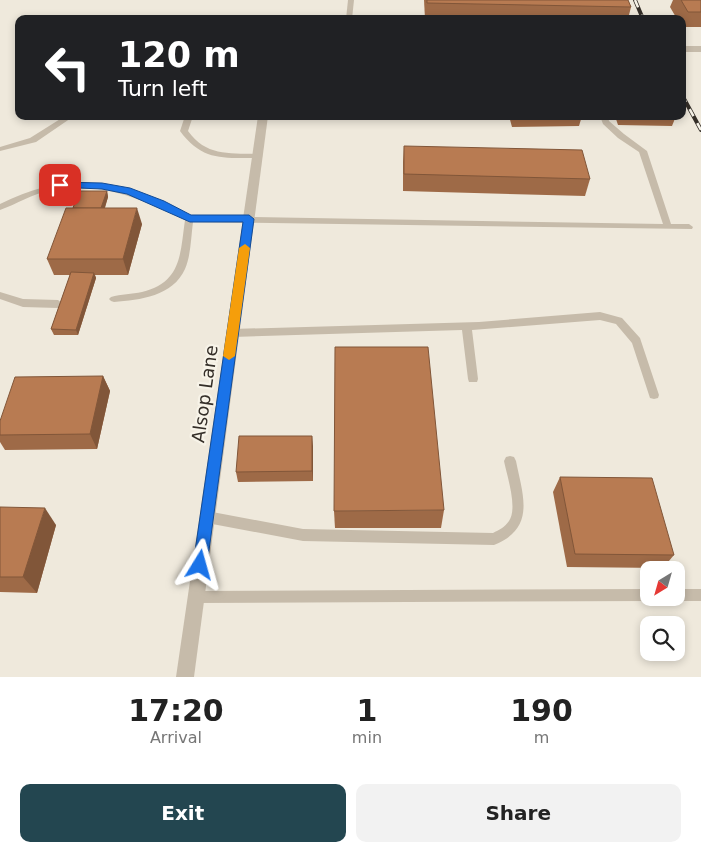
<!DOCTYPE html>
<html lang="en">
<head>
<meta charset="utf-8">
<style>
  :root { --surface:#fff; --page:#f2f2f2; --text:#222; --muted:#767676; --accent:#234650 }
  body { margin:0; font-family:"DejaVu Sans",sans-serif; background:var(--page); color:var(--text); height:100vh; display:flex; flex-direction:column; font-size:19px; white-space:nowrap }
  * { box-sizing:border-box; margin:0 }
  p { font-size:16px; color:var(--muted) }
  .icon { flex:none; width:28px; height:28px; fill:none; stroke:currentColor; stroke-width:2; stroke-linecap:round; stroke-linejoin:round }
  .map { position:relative; height:677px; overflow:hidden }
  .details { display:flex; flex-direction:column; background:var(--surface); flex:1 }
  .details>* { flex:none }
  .guide { position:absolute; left:15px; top:15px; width:671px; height:105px; border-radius:10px; box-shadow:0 2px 8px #0003; background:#202124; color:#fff; overflow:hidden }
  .needle { width:32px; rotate:217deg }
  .tools { position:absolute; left:640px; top:561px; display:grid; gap:10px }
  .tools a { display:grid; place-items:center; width:45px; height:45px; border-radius:10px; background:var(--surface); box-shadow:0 2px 8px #0003; font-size:25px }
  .pin { position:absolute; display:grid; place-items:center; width:42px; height:42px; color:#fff; margin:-21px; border-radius:10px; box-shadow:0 2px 8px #0006 }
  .me { position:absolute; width:55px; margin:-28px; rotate:8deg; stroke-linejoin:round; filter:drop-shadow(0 0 4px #0008) }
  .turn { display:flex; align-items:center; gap:18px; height:105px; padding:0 20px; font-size:22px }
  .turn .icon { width:65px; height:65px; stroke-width:2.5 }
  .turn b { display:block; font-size:35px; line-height:42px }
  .eta { display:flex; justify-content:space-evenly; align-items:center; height:85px; text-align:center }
  .eta b { font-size:30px; font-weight:800; line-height:35px }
  .primary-button { display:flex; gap:10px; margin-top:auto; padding:10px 20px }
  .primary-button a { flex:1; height:58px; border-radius:10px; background:var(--accent); color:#fff; font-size:20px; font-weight:800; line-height:58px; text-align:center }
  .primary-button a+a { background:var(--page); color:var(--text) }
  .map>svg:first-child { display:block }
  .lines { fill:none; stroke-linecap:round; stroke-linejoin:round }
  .service { fill:#c6bbaa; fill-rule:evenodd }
  .tertiary { fill:#c6bbaa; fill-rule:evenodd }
  .rail-casing { stroke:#342e28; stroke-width:4 }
  .rail { stroke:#f7f3e8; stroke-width:2.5; stroke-dasharray:8; stroke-linecap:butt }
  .wall { fill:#9e6a47 }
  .shaded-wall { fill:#815639 }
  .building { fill:#b87b52; stroke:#815639 }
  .route { fill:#1a73e8; stroke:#114b97 }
  .slow { fill:#f59e0b }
  .labels { text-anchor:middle; stroke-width:4.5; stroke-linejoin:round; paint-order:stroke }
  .street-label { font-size:18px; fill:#342e28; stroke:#f7f3e8 }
</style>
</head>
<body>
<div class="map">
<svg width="701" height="677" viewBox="0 0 701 677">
  <rect width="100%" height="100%" fill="#efe9dc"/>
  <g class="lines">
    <!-- service -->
    <g class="service">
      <polygon points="348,0 354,0 352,19 346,19"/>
      <polygon points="65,116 74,116 36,142 0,151 0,147 30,138"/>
      <path d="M185 116H193L188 131C206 156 228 153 257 154L261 156 257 158C223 158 202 161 180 131Z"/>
      <path d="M600 116H608L609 121 624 134 647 151 671 224H689L693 227 692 229 193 222C191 237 191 255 185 269 173 296 140 300 114 302L111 301 109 299 111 297C121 294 132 294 142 292 182 282 180 254 185 220 142 199 99 181 51 190 32 194 17 204 0 210V204C74 168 120 181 190 216L663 224 639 152 618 138 603 124Z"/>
      <polygon points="0,292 23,299 58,300 63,304 58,308 23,307 0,299"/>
      <polygon points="600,312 622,318 640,338 659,395 658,398 654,399 650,398 649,395 632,343 616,324 600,320 472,330 478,379 477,382 469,382 468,379 462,330 232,337 227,333 232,329 479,322"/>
      <path d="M510 456 514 457 516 461C523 496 536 528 494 545L303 541 207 523 203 521 201 517 203 513 207 511 303 529 493 533C499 530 505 527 509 521 518 508 507 476 504 461L506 457Z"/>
      <polygon points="649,589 649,598 654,598 649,601 196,603 191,602 190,597 191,592 196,591"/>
      <polygon points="676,589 701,589 701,601 676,601 671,600 671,598 676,598"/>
    </g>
    <!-- tertiary -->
    <g class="tertiary">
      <rect x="682" y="46" width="19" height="6"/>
      <polygon points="258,116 268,116 194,677 176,677"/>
    </g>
    <defs>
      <g id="rail">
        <polyline points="635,0 643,19"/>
        <polyline points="682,95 701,130"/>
      </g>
    </defs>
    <!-- rail casing -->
    <use href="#rail" class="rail-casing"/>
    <!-- rail -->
    <use href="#rail" class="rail"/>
  </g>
  <!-- wall -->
  <g class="wall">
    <polygon points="424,0 628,0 631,7 628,19 425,19"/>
    <polygon points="673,0 701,0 701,27 682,27 682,19 677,19 670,7"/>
    <polygon points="509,116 582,116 579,126 512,127"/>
    <polygon points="615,116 676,116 672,126 618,125"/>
    <polygon points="404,146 590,179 585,196 403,191 403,162"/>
    <polygon points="107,191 108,197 105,208 142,224 128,275 95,275 96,278 78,335 54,335 51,329 70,275 54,275 47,259 73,208"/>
    <polygon points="103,376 110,391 97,449 5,450 0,442 0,421"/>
    <polygon points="313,446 313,481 238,482 236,472"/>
    <polygon points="560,477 674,555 663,568 567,567 553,492"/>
    <polygon points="0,507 56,525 37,593 0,592"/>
    <polygon points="444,510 441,528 335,528 334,511"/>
  </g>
  <!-- shaded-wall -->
  <g class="shaded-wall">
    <polygon points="107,191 108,197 100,222 98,216"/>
    <polygon points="137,208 142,224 128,275 123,259"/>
    <polygon points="94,273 96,278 78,335 76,330"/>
    <polygon points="103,376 110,391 97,449 90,434"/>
    <polygon points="312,436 313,446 313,481 312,471"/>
    <polygon points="45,508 56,525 37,593 23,577"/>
  </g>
  <!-- building -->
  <g class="building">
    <polygon points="427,0 628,0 631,7 427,3"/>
    <polygon points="681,0 701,0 701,12 688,12"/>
    <polygon points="404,146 582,150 590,179 404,174"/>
    <polygon points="79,191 107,191 101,208 73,208"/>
    <polygon points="66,208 137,208 123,259 47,259"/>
    <polygon points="71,272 94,273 76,330 51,329"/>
    <polygon points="335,347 428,347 444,510 334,511"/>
    <polygon points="103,376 90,434 0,435 0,421 15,377"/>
    <polygon points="239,436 312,436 312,471 236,472"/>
    <polygon points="560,477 652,478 674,555 575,554"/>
    <polygon points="0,507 45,508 23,577 0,577"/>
  </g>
  <!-- route -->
  <polygon class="route" points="60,182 102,183 130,188 164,201 191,215 249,215 254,219 207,565 205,570 200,572 195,570 193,565 243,222 190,222 127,194 102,189 56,187 56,183"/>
  <!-- slow -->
  <polygon class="slow" points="245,244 250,248 235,356 229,360 223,356 239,248"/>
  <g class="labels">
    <!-- street labels -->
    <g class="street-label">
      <text transform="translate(205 394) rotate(-82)" y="6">Alsop Lane</text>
    </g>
  </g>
</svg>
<div class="tools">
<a><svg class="needle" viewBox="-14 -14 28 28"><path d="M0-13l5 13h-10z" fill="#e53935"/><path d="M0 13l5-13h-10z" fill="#767676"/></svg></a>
<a><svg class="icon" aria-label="search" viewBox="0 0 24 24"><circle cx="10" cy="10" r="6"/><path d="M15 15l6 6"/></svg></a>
</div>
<div class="pin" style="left:60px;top:185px;background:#d93025"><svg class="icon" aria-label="arrive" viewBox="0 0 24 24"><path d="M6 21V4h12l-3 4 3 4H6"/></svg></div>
<svg class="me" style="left:200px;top:565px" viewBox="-20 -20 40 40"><path d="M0-17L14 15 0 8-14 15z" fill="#1a73e8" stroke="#fff" stroke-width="4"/></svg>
<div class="guide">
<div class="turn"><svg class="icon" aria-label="left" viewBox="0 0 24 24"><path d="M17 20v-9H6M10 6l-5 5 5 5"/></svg><div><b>120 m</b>Turn left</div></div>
</div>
</div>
<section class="details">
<div class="eta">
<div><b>17:20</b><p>Arrival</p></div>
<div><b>1</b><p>min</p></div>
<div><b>190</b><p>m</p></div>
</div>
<div class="primary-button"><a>Exit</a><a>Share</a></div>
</section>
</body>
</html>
